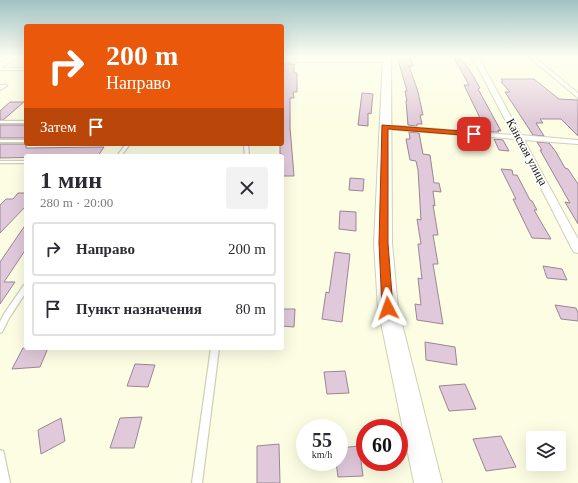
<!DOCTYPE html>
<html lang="ru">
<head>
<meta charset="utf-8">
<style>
  :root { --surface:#fff; --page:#f2f2f3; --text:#2b2b33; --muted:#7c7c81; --line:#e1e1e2 }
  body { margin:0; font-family:"Times New Roman",serif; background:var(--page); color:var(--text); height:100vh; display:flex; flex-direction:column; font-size:15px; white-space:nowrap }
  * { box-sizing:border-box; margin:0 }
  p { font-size:13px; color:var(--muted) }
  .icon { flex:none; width:22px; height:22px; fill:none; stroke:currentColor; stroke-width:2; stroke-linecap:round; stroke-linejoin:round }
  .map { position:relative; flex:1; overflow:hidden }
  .drawer { position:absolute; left:24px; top:154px; width:260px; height:196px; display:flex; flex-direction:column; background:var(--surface); border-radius:4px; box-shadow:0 4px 16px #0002 }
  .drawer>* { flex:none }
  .banner { position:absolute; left:24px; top:24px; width:260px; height:122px; border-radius:4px; box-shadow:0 4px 16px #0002; background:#ea580c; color:#fff; overflow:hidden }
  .fabs { position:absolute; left:526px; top:431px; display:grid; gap:8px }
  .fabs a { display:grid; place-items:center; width:40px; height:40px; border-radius:4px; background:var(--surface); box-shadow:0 4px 16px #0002; font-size:20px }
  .speed { position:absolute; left:296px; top:419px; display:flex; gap:8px; font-size:20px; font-weight:700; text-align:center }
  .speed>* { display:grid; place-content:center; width:52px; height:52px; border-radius:50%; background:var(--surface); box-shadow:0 4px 16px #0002; line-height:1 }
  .speed small { font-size:10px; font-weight:400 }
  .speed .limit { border:6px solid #d22; background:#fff; color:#111 }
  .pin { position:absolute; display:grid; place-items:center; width:34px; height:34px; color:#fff; margin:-17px; border-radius:8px; box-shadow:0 2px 6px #0006 }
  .me { position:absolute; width:44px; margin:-22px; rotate:356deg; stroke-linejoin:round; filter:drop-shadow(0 0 3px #0008) }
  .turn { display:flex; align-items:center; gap:14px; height:84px; padding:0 16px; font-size:18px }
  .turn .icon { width:52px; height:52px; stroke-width:2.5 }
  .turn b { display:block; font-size:28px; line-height:34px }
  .then { display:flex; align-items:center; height:38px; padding:0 16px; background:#0003; gap:8px; font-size:15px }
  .round { display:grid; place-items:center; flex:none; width:42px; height:42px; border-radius:4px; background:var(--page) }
  .overview { display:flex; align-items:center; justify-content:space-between; height:68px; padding:0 16px }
  h1 { font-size:24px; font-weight:800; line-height:30px }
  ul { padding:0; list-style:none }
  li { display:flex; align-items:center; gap:12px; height:54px; margin:0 8px 6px; padding:0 8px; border:2px solid var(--line); border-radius:4px }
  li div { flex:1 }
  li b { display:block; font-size:15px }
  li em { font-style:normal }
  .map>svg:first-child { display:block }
  .building { fill:#e0c9da; stroke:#9b8695 }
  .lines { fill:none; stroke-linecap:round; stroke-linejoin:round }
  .lane-casing { stroke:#cfd0b6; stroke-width:2.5 }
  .street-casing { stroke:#cfd0b6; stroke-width:2 }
  .secondary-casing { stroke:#cfd0b6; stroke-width:2 }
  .primary-casing { stroke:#cfd0b6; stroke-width:2 }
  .lane { fill:#fff; fill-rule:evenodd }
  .street { fill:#fff; fill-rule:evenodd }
  .secondary { fill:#fff; fill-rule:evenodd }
  .primary { fill:#fff; fill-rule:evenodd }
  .route { fill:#ea580c; stroke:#983908 }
  .labels { text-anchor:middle; stroke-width:3.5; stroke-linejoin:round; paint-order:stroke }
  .far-street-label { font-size:12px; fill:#14140b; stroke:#fff }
</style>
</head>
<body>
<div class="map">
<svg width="578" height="483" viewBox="0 0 578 483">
  <rect width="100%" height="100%" fill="#fcfde3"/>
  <!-- building -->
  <g class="building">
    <polygon points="397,56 410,56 413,66 409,66 418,92 423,115 420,115 422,124 417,124 417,126 408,125 406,101 407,101 405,91 407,91"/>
    <polygon points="453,56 458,56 469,69 480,88 478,89 501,131 498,130 499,132 491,132 485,119 480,118 464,85 469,85"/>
    <polygon points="284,64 294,64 294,73 297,73 297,92 293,92 294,98 290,98 290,128 294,176 282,176 282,154 280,154 280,145 282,145 282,77"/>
    <polygon points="501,79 534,79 559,99 578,100 578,136 561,119 540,119 543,123 536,123 544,136 533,135 505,92 510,92 501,82 503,82"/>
    <polygon points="362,93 373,94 371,114 368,113 368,126 358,125"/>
    <polygon points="10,102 24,102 3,120 0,120 0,111"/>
    <rect x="0" y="125" width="26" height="13"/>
    <polygon points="409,132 419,133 423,154 430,155 434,183 439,183 441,192 433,191 435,206 433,205 438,235 433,235 438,264 433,264 443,324 417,320 415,304 421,305 418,278 422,279 418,244 421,244 417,219 421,220 418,170 416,161 410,160 406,139 410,139"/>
    <polygon points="494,139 503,140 509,151 499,150"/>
    <polygon points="537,142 549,143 556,152 565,168 568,169 578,184 578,224 565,202 570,203 540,150 542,150"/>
    <polygon points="0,144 26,144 26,148 104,147 98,156 0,158"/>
    <polygon points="501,169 512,170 513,175 517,175 530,200 532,201 537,210 534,210 551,239 532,238 513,199 516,199"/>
    <polygon points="350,178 364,179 363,191 349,190"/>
    <polygon points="18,193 26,193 26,206 0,233 0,205 6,199 13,199"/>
    <polygon points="340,211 356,212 356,231 339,229"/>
    <polygon points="26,224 26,249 4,282 15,282 0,304 0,262"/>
    <polygon points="335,252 350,254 342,322 322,319 326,292 329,293"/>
    <polygon points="543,266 562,269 567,280 547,278"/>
    <polygon points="555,305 576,308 578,313 578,321 561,319"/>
    <polygon points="282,309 295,309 294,327 282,326"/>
    <polygon points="425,342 455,347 457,365 426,360"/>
    <polygon points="23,348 48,348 40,367 12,369"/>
    <polygon points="135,364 155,365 148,387 127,386"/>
    <polygon points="345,371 349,393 327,394 324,372"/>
    <polygon points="465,384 476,409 449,411 439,386"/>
    <polygon points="142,417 134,448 110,448 120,418"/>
    <polygon points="61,418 65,441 41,454 38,430"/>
    <polygon points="501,436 516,467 486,471 473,439"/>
    <polygon points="279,444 280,483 257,483 257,446"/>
    <polygon points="359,446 363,476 338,477 336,462 339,462 339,448"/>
  </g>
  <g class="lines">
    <defs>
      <g id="lane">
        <rect x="0" y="68" width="26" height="2"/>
        <polygon points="0,85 5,85 7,86 0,90 0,88 1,87 0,87"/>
        <rect x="0" y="121" width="26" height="2"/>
        <rect x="0" y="140" width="26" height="2"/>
        <polygon points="126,144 130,144 121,156 117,156"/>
        <polygon points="244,144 248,144 249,156 245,156"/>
        <rect x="0" y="161" width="26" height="2"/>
        <polygon points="24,285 26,285 26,292 9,318 2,332 0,333 0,322 4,314"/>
        <polygon points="211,348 219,348 202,483 192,483"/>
        <polygon points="0,450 3,451 4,454 10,483 0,483"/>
      </g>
      <g id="street">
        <polygon points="15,56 26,56 26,58 17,58"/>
        <polygon points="472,56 478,56 521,135 578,140 578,144 524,140 578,239 578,253 574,252 572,249 516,139 385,129 381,127 385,125 513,135"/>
        <polygon points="528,56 533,56 578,93 578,98"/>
        <polygon points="282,58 386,58 389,60 386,62 282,62"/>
      </g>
      <polygon id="secondary" points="13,56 21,56 0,68 0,63"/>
      <polygon id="primary" points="383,56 391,56 392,243 398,308 442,483 414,483 378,308 374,243"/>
    </defs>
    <!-- lane casing -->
    <use href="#lane" class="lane-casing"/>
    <!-- street casing -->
    <use href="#street" class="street-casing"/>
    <!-- secondary casing -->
    <use href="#secondary" class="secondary-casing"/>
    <!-- primary casing -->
    <use href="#primary" class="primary-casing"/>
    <!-- lane -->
    <use href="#lane" class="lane"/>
    <!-- street -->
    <use href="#street" class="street"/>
    <!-- secondary -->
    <use href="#secondary" class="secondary"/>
    <!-- primary -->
    <use href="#primary" class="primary"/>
  </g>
  <!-- sky -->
  <linearGradient id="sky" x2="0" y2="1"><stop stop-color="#a0c2c2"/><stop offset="0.46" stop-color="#fefef2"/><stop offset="1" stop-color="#fefef2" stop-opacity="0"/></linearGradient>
  <rect width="578" height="123" fill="url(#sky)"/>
  <!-- route -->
  <polygon class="route" points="382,125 474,132 477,134 474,136 388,129 388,243 393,308 392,311 388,312 384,311 382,308 379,243"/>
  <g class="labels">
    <!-- far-street labels -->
    <g class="far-street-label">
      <text transform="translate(527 152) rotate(62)" y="4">Канская улица</text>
    </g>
  </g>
</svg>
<div class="fabs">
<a><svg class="icon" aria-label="layers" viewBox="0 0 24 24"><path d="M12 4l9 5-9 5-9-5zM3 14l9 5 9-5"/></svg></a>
</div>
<div class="speed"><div>55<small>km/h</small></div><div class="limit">60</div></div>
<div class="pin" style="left:474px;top:134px;background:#d93025"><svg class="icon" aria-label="arrive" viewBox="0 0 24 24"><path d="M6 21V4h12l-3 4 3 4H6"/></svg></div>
<svg class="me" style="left:388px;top:308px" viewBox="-20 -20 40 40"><path d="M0-17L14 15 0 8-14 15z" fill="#ea580c" stroke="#fff" stroke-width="4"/></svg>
<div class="banner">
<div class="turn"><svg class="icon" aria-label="right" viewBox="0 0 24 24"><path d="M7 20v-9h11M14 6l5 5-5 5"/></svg><div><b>200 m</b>Направо</div></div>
<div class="then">Затем<svg class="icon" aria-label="arrive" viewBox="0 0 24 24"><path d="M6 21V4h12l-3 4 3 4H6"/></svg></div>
</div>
<section class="drawer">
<div class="overview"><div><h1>1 мин</h1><p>280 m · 20:00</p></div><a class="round"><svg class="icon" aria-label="close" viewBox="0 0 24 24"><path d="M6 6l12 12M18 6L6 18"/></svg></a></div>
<ul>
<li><svg class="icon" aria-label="right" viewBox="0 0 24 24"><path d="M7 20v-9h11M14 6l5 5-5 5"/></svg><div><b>Направо</b></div><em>200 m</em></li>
<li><svg class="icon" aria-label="arrive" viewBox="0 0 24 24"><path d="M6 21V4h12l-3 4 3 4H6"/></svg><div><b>Пункт назначения</b></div><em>80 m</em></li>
</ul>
</section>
</div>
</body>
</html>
